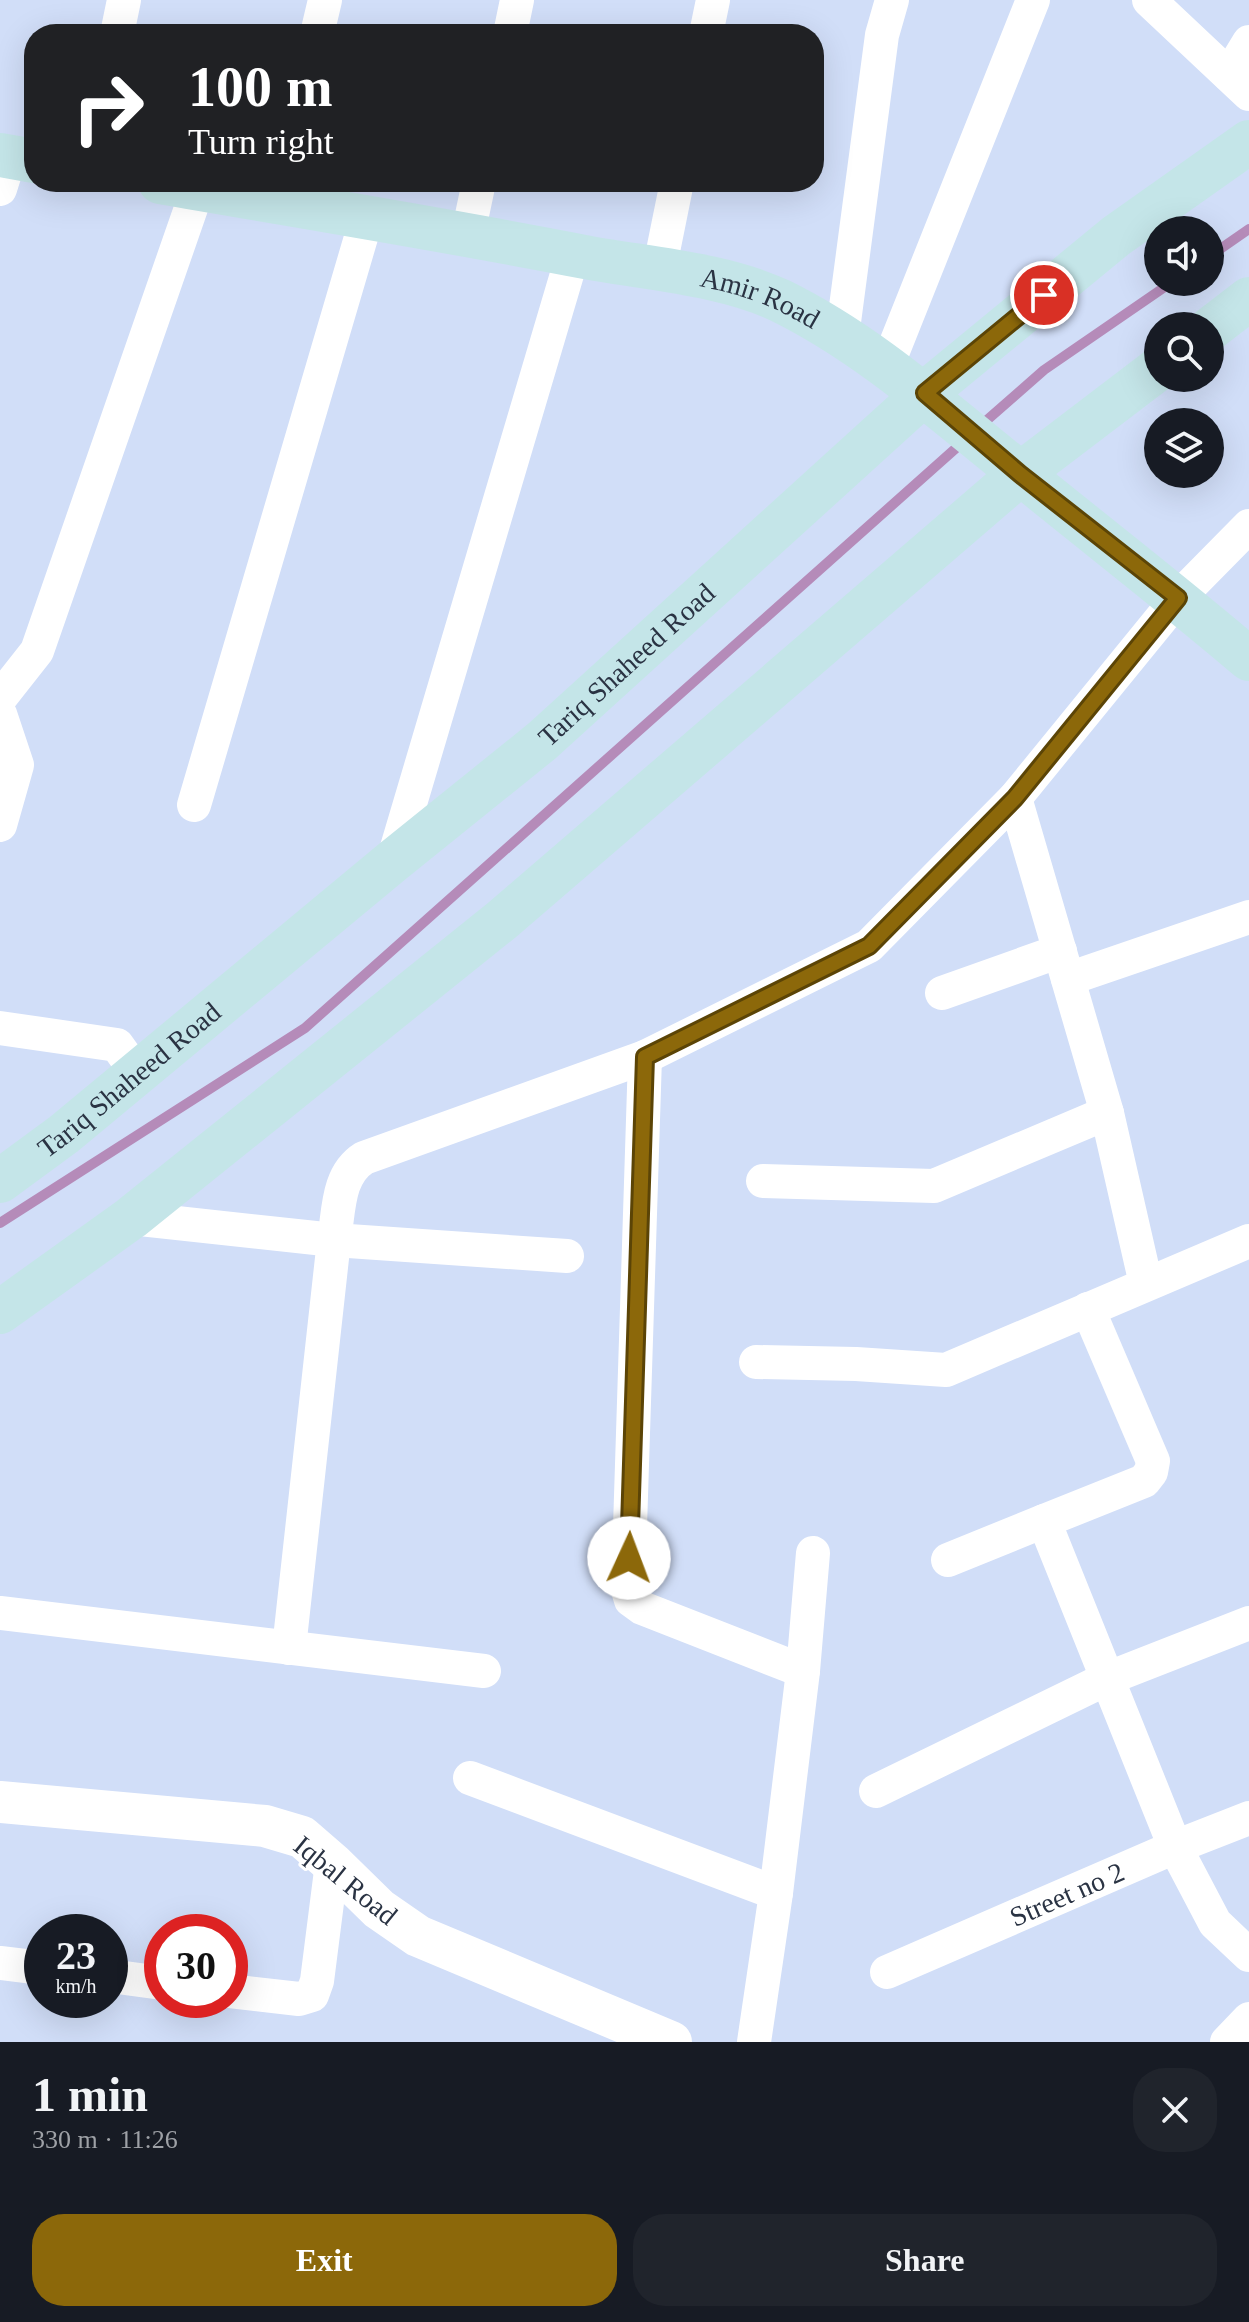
<!DOCTYPE html>
<html lang="en">
<head>
<meta charset="utf-8">
<style>
  :root { --surface:#171b24; --page:#20242c; --text:#f1f3f6; --muted:#9ea1a6; --accent:#8c680a }
  body { margin:0; font-family:Georgia,serif; background:var(--page); color:var(--text); height:100vh; display:flex; flex-direction:column; font-size:30px; white-space:nowrap }
  * { box-sizing:border-box; margin:0 }
  p { font-size:26px; color:var(--muted) }
  .icon { flex:none; width:44px; height:44px; fill:none; stroke:currentColor; stroke-width:2; stroke-linecap:round; stroke-linejoin:round }
  .map { position:relative; height:2042px; overflow:hidden }
  .sheet { display:flex; flex-direction:column; background:var(--surface); flex:1 }
  .sheet>* { flex:none }
  .banner { position:absolute; left:24px; top:24px; width:800px; height:168px; border-radius:32px; box-shadow:0 8px 32px #0002; background:#202124; color:#fff; overflow:hidden }
  .buttons { position:absolute; left:1144px; top:216px; display:grid; gap:16px }
  .buttons a { display:grid; place-items:center; width:80px; height:80px; border-radius:50%; background:var(--surface); box-shadow:0 8px 32px #0002; font-size:40px }
  .speed { position:absolute; left:24px; top:1914px; display:flex; gap:16px; font-size:40px; font-weight:700; text-align:center }
  .speed>* { display:grid; place-content:center; width:104px; height:104px; border-radius:50%; background:var(--surface); box-shadow:0 8px 32px #0002; line-height:1 }
  .speed small { font-size:20px; font-weight:400 }
  .speed .limit { border:12px solid #d22; background:#fff; color:#111 }
  .pin { position:absolute; display:grid; place-items:center; width:68px; height:68px; color:#fff; margin:-34px; border:4px solid #fff; border-radius:50%; box-shadow:0 2px 8px #0007 }
  .me { position:absolute; width:88px; margin:-44px; rotate:2deg; stroke-linejoin:round; filter:drop-shadow(0 0 6px #0008) }
  .turn { display:flex; align-items:center; gap:28px; height:168px; padding:0 32px; font-size:36px }
  .turn .icon { width:104px; height:104px; stroke-width:2.5 }
  .turn b { display:block; font-size:56px; line-height:68px }
  .round { display:grid; place-items:center; flex:none; width:84px; height:84px; border-radius:32px; background:var(--page) }
  .head { display:flex; align-items:center; justify-content:space-between; height:136px; padding:0 32px }
  h1 { font-size:48px; font-weight:600; line-height:60px }
  .action { display:flex; gap:16px; margin-top:auto; padding:16px 32px }
  .action a { flex:1; height:92px; border-radius:32px; background:var(--accent); color:#fff; font-size:32px; font-weight:600; line-height:92px; text-align:center }
  .action a+a { background:var(--page); color:var(--text) }
  .map>svg:first-child { display:block }
  .lines { fill:none; stroke-linecap:round; stroke-linejoin:round }
  .stream { stroke:#b58bb9; stroke-width:10 }
  .minor { stroke:#fff; stroke-width:34 }
  .tertiary { stroke:#fff; stroke-width:42 }
  .secondary { stroke:#c4e5e8; stroke-width:44 }
  .route-casing { stroke:#5b4406; stroke-width:20 }
  .route { stroke:#8c680a; stroke-width:14 }
  .labels { text-anchor:middle; stroke-width:6; stroke-linejoin:round; paint-order:stroke }
  .street-label { font-size:28px; fill:#2a3343; stroke:#fff }
</style>
</head>
<body>
<div class="map">
<svg width="1249" height="2042" viewBox="0 0 1249 2042">
  <rect width="100%" height="100%" fill="#d1def8"/>
  <g class="lines">
    <!-- stream -->
    <g class="stream">
      <polyline points="1210,256 1249,229"/>
      <polyline points="979,427 1044,370 1172,282"/>
      <polyline points="0,1223 305,1028 964,441"/>
    </g>
    <!-- minor -->
    <g class="minor">
      <polyline points="1149,0 1249,94"/>
      <polyline points="117,34 124,0"/>
      <polyline points="317,34 325,0"/>
      <polyline points="510,34 517,0"/>
      <polyline points="706,34 713,0"/>
      <polyline points="1229,75 1249,42"/>
      <polyline points="0,189 10,157"/>
      <polyline points="468,234 479,182"/>
      <polyline points="659,271 677,182"/>
      <polyline points="842,337 882,35 892,0"/>
      <polyline points="887,366 1033,0"/>
      <polyline points="0,698 37,651 198,188"/>
      <polyline points="0,714 17,765 0,825"/>
      <polyline points="1015,798 1107,1113 1146,1284"/>
      <polyline points="194,805 367,217"/>
      <polyline points="393,861 573,254"/>
      <polyline points="1068,979 1249,917"/>
      <polyline points="942,993 1060,951"/>
      <polyline points="0,1028 117,1045 137,1073"/>
      <polyline points="645,1057 628,1590 631,1600 642,1608 803,1671"/>
      <polyline points="763,1181 934,1186 1107,1113"/>
      <polyline points="131,1218 334,1240 567,1256"/>
      <polyline points="756,1362 856,1364 946,1370 1249,1241"/>
      <polyline points="1044,1521 1144,1481 1151,1472 1153,1461 1088,1309"/>
      <polyline points="948,1560 1044,1521 1175,1847 1215,1923 1249,1955"/>
      <polyline points="0,1613 484,1671"/>
      <path d="M289 1648 334 1240C339 1211 337 1175 364 1158L645 1057 869 946 1015 798 1178 598 1249 526"/>
      <polyline points="470,1778 776,1893 754,2042"/>
      <polyline points="876,1791 1106,1679 1249,1623"/>
      <polyline points="776,1893 803,1671 813,1553"/>
      <polyline points="0,1963 42,1968"/>
      <path id="s1" d="M887 1972 1175 1847 1249 1818"/>
      <polyline points="110,1976 162,1983"/>
      <polyline points="230,1991 299,1999 312,1995 317,1981 332,1863"/>
      <polyline points="1227,2042 1249,2019"/>
    </g>
    <!-- tertiary -->
    <polyline class="tertiary" points="0,1802 265,1826 302,1837 332,1863 379,1909 418,1936 671,2042"/>
    <!-- secondary -->
    <g class="secondary">
      <polyline points="0,155 34,161"/>
      <path id="s2" d="M160 182C304 207 447 230 590 258 651 269 724 274 781 301 870 345 943 412 1020 473 1096 535 1174 595 1249 659"/>
      <polyline points="1210,329 1249,299"/>
      <path id="s3" d="M0 1181 64 1134 393 861 542 741 925 393 1116 236 1249 142"/>
      <polyline points="0,1312 131,1218 502,920 1020,474 1158,369"/>
    </g>
  </g>
  <g class="lines">
    <defs>
      <polyline id="route" points="629,1558 645,1057 869,946 1015,798 1178,598 1020,474 925,393 1044,295"/>
    </defs>
    <!-- route casing -->
    <use href="#route" class="route-casing"/>
    <!-- route -->
    <use href="#route" class="route"/>
  </g>
  <g class="labels">
    <!-- street labels -->
    <g class="street-label">
      <text dy="10" stroke="none"><textPath href="#s2" startOffset="612">Amir Road</textPath></text>
      <text dy="10" stroke="none"><textPath href="#s3" startOffset="812">Tariq Shaheed Road</textPath></text>
      <text dy="10" stroke="none"><textPath href="#s3" startOffset="164">Tariq Shaheed Road</textPath></text>
      <text transform="translate(346 1880) rotate(39)" y="10">Iqbal Road</text>
      <text dy="10" stroke="none"><textPath href="#s1" startOffset="196">Street no 2</textPath></text>
    </g>
  </g>
</svg>
<div class="buttons">
<a><svg class="icon" aria-label="sound" viewBox="0 0 24 24"><path d="M4 9h4l5-4v14l-5-4H4zM17 9q2 3 0 6"/></svg></a>
<a><svg class="icon" aria-label="search" viewBox="0 0 24 24"><circle cx="10" cy="10" r="6"/><path d="M15 15l6 6"/></svg></a>
<a><svg class="icon" aria-label="layers" viewBox="0 0 24 24"><path d="M12 4l9 5-9 5-9-5zM3 14l9 5 9-5"/></svg></a>
</div>
<div class="speed"><div>23<small>km/h</small></div><div class="limit">30</div></div>
<div class="pin" style="left:1044px;top:295px;background:#d93025"><svg class="icon" aria-label="arrive" viewBox="0 0 24 24"><path d="M6 21V4h12l-3 4 3 4H6"/></svg></div>
<svg class="me" style="left:629px;top:1558px" viewBox="-20 -20 40 40"><circle r="19" fill="#fff"/><path d="M0-13L10 11 0 6-10 11z" fill="#8c680a"/></svg>
<div class="banner">
<div class="turn"><svg class="icon" aria-label="right" viewBox="0 0 24 24"><path d="M7 20v-9h11M14 6l5 5-5 5"/></svg><div><b>100 m</b>Turn right</div></div>
</div>
</div>
<section class="sheet">
<div class="head"><div><h1>1 min</h1><p>330 m · 11:26</p></div><a class="round"><svg class="icon" aria-label="close" viewBox="0 0 24 24"><path d="M6 6l12 12M18 6L6 18"/></svg></a></div>
<div class="action"><a>Exit</a><a>Share</a></div>
</section>
</body>
</html>
